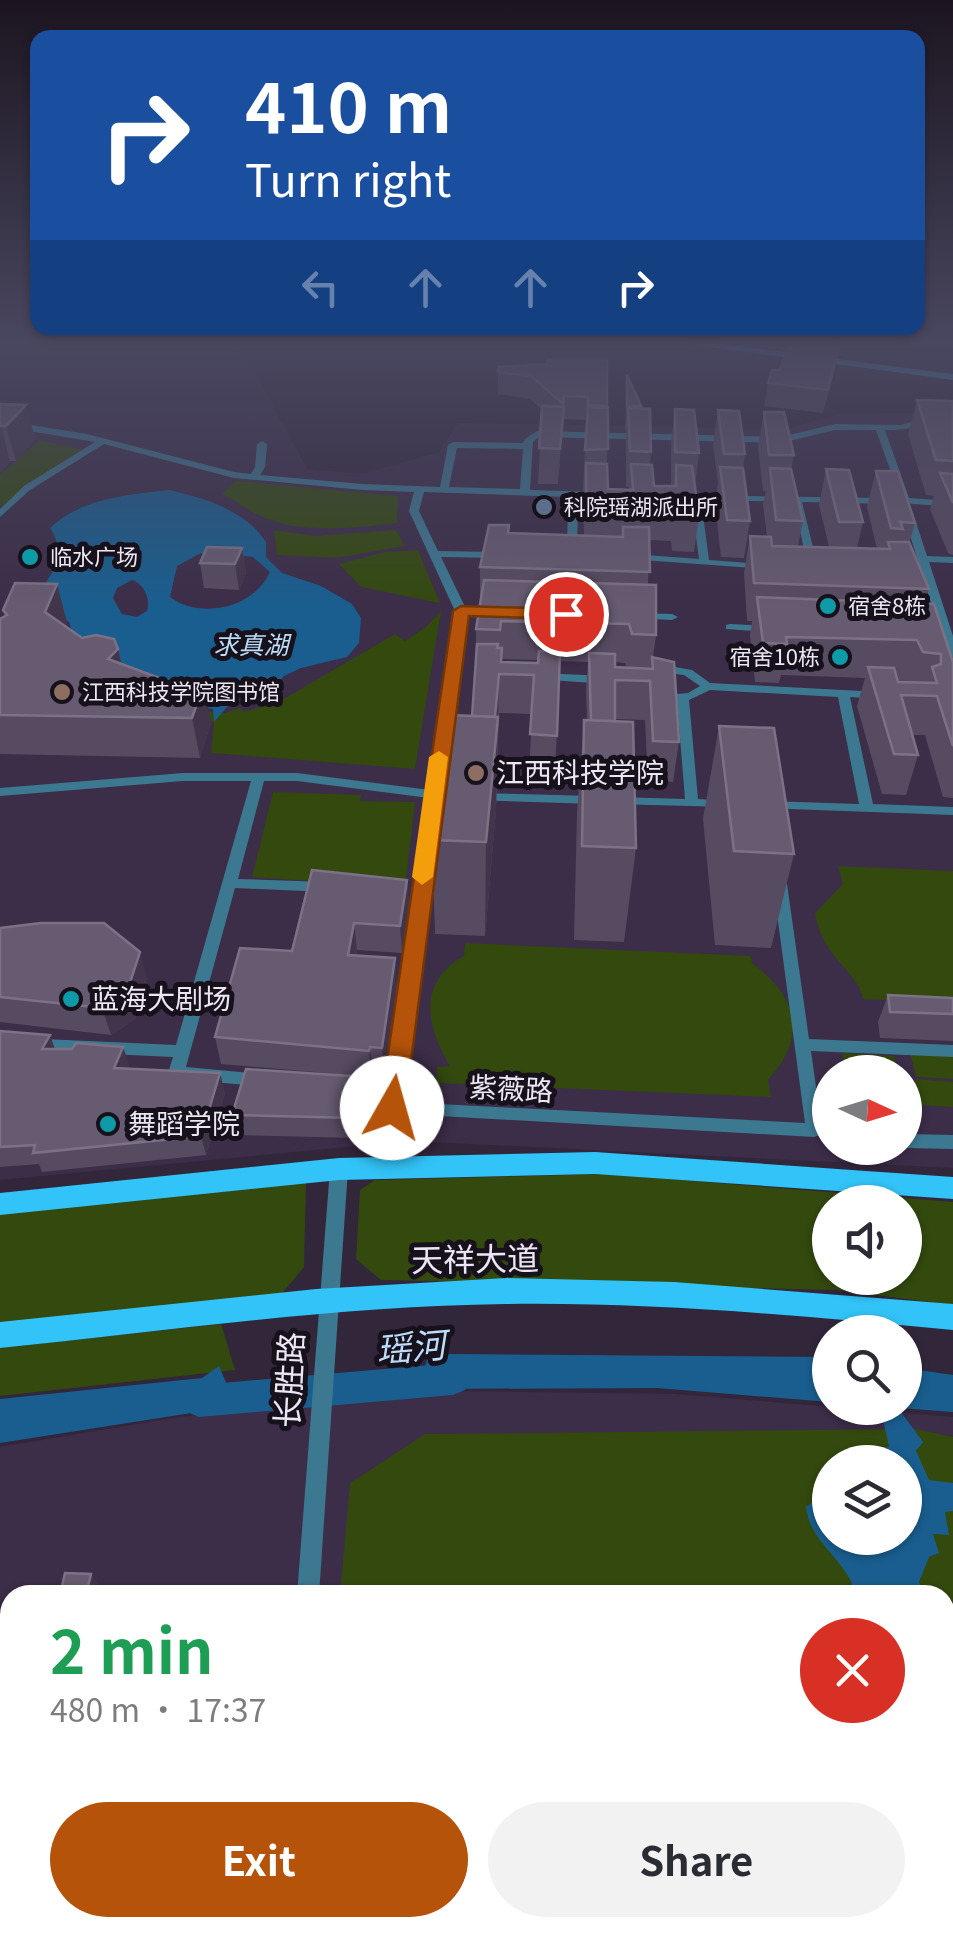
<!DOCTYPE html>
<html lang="en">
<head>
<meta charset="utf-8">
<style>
  :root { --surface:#fff; --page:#f2f2f3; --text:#2b2b33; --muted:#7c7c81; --accent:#b45309 }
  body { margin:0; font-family:Georgia,"Noto Sans SC",serif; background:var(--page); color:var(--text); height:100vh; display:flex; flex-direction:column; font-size:38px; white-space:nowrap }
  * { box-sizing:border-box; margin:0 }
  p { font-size:32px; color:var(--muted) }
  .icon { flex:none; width:55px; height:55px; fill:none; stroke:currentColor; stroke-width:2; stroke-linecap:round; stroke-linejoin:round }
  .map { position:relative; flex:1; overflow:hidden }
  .drawer { position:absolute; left:0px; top:1585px; width:955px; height:352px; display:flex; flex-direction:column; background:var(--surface); border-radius:30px 30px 0 0; box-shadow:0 2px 8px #0004 }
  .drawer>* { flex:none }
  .hud { position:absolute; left:30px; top:30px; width:895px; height:305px; border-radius:20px; box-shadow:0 2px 8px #0004; background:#1a4fa0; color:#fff; overflow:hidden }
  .needle { width:65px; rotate:94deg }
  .tools { position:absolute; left:812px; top:1055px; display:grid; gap:20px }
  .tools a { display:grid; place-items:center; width:110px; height:110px; border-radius:50%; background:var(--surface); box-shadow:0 2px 8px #0004; font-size:50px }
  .pin { position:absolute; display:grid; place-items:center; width:85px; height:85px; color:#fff; margin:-42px; border:5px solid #fff; border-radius:50%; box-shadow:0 2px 10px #0007 }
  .me { position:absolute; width:110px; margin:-55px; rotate:7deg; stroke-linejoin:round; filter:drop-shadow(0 0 8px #0008) }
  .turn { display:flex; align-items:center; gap:35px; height:210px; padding:0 50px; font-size:45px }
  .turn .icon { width:130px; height:130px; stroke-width:2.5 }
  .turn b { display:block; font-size:70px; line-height:85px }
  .lanes { display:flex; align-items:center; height:95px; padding:0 50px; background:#0003; justify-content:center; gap:50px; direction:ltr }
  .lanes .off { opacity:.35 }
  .round { display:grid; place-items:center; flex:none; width:105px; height:105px; border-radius:52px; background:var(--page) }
  .overview { display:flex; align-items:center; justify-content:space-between; height:170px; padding:0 50px }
  h1 { font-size:60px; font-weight:700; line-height:75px; color:#1e9e55 }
  .action { display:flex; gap:20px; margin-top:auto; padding:20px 50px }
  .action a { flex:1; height:115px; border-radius:60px; background:var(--accent); color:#fff; font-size:40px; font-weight:700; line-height:115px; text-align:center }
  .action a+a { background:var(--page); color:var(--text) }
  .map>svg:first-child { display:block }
  .built { fill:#3c2d48; fill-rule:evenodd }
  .green { fill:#33490e; fill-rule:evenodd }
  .water { fill:#195e8f; fill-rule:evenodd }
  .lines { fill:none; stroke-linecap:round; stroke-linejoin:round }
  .river { fill:#195e8f; fill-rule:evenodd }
  .minor { fill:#3d7891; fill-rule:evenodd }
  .secondary { fill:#3ba3cb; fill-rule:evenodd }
  .primary { fill:#32c4f8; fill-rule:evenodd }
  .wall { fill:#574b61; fill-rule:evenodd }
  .shaded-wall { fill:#42354b }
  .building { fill:#675b71; stroke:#7c7185; stroke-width:2.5 }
  .route { fill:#b45309; stroke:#753606; stroke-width:2.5 }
  .slow { fill:#f59e0b }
  .service-dot { fill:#5c6f8a; stroke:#17111b; stroke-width:4 }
  .culture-dot { fill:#0f9aa8; stroke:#17111b; stroke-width:4 }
  .education-dot { fill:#8d6e63; stroke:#17111b; stroke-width:4 }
  .labels { text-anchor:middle; stroke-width:10; stroke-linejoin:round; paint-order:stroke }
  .far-poi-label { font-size:22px; fill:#ece5f3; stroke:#17111b; text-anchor:start }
  .far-water-label { font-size:25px; font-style:italic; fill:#bcddfa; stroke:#17111b }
  .poi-label { font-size:28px; fill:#ece5f3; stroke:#17111b; text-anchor:start }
  .street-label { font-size:28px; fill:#ece5f3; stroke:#17111b }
  .near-street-label { font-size:32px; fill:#ece5f3; stroke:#17111b }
  .near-water-label { font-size:35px; font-style:italic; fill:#bcddfa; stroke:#17111b }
</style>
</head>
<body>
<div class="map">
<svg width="953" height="1937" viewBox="0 0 953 1937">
  <rect width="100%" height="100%" fill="#32263b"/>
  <!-- built -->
  <g class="built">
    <path d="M0 339H188L243 350 307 469 363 474 439 452 458 423 787 429 839 414 909 413 953 419V1168L410 1141 0 1180ZM830 1072H905V1148H830Z"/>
    <path d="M453 1391 675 1394 953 1417V1937H0V1447L179 1417ZM830 1462H905V1538H830ZM10 1595H945V1928H10Z"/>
  </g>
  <!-- green -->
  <g class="green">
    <polygon points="39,440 82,449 0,507 0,475"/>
    <path d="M236 481 398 496 397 523C354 528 297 535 256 514 245 508 234 500 222 494Z"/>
    <polygon points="274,530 315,536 396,530 405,546 336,558 277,555"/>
    <polygon points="418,550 440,603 361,587 339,564 385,552"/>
    <polygon points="441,611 415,769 211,753 214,722 200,720 204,711 225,713 240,708 244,712 280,701 395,634 405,641 427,626"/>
    <polygon points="273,792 361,795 360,801 415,802 405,887 252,877"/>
    <path d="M838 866 953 871V1003L863 999C857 969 822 959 815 913L843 884Z"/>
    <path d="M465 943 751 956 752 963C798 997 808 1037 768 1080L771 1097 436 1083 437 1067 450 1066C426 1026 417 982 464 956Z"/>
    <polygon points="910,1052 953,1055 953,1079 916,1077"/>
    <polygon points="842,1053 894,1056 898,1072 845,1072"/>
    <polygon points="915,1079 953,1082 953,1107 920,1105"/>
    <path d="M605 1174 953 1202V1305L836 1290 381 1280 356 1259 360 1190 375 1180ZM830 1202H905V1278H830Z"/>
    <polygon points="306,1180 304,1267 280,1296 0,1326 0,1213"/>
    <polygon points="221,1324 235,1370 0,1396 0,1348"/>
    <path d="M916 1429 953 1437V1834H945V1595H340L350 1483 425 1434ZM830 1462H905V1538H830Z"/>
  </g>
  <!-- water -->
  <g class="water">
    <path d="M169 490C204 498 245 510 266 542V557L282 573 321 586 352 604 361 618 359 643 347 657 301 668 284 676 269 691 228 706 214 722 213 709 200 707 75 641 69 622 53 615 34 597C53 575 68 555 50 528 82 498 126 495 169 490ZM211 552 253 557 270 572C254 608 201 620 170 597L177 566 199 554ZM132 580C144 584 151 599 147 611L137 617 122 614 113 598 117 588Z"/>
    <polygon points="433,1334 448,1354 830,1357 830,1402 657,1388 420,1389"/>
    <polygon points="219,1366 236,1406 0,1443 0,1399 202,1378"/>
    <polygon points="905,1368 953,1375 953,1412 900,1408 905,1408"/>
    <path d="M880 1408H898L923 1442 916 1451 929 1480 953 1483V1511L945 1512 949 1535 933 1534 939 1553 929 1557 919 1582 923 1595H849L852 1583C837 1553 810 1540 806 1507L830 1490V1538H905V1462H867L889 1446Z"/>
  </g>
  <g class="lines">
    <!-- river -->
    <polygon class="river" points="453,1363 465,1368 469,1379 465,1390 453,1395 199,1417 187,1412 182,1401 187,1390 199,1385"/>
    <!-- minor -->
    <g class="minor">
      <path d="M932 417 953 420V426C928 422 910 431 885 430L909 498 953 501V507L902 503 876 430H835L781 443 539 437 533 442 530 490 604 492 609 495 604 498 578 497 577 555 572 558 567 555 568 497 424 492 419 511 438 551 499 552 504 555 499 558 441 557 467 611 442 792 446 795 442 798 401 1102 805 1123 773 884 780 879 787 884 809 1039 953 1045V1057L811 1051 822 1130 820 1135 814 1137 386 1113 384 1108 386 1095 348 1092 342 1091 340 1086 342 1081 348 1080 387 1082 429 798 297 781H264L238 879 327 882 334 887 327 892 235 888 186 1067 260 1074 266 1075 268 1080 266 1085 260 1086 176 1079 170 1078 168 1073 173 1057 0 1049V1037L176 1045 251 781H183L0 796V788L183 773H297L430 790 455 611 409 511 414 492 363 490 234 478 104 444 30 490 0 517V509L24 486 95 442 0 426V420L87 434 234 472 251 474 255 467 257 444 262 441 267 444 265 467 260 475 363 484 440 487 448 445 453 442 523 443 525 439 537 431 781 437 835 424 900 425ZM457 448 523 449 520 489 449 487Z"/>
      <polygon points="674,495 889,498 894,501 889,504 802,502 817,564 812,567 807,564 794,502 701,500 709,560 763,564 768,567 767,569 628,559 627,557 632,554 699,559 691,500 674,499"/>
      <polygon points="904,511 913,513 927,556 953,557 953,563 929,562 953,636 953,657 947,654 903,513"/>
      <polygon points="635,613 672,614 678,617 672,620 631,618 631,614"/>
      <polygon points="730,624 769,626 775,629 769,632 726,629 726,625"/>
      <path d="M675 667 692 670 710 683 881 692V698L877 699 850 697 873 804 953 807V815L762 808 760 805 762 802 767 801 859 804 838 697 710 690 689 700 698 799 729 801 731 804 729 807 612 804 610 801 612 798 617 797 685 799 677 701 664 695 649 681 657 673ZM675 674 684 675 700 686 688 693 678 694 662 681Z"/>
      <polygon points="540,673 607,676 613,680 607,684 536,679 534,677"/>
      <polygon points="477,793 594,796 601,800 594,804 472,800 470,797"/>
      <polygon points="905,1134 953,1135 953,1149 905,1148"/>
      <polygon points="339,1162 345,1164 348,1169 319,1595 297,1595 330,1169 333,1164"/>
      <rect x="0" y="1830" width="10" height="24"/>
      <rect x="945" y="1844" width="8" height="24"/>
      <polygon points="267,1928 293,1928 292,1937 266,1937"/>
      <rect x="532" y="1928" width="26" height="9"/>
      <polygon points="747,1928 773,1928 774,1937 748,1937"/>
    </g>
    <!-- secondary -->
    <polygon class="secondary" points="652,339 682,339 953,374 953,380"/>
    <!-- primary -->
    <g class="primary">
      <polygon points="595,1152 953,1177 953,1199 595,1174 339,1180 0,1215 0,1193 339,1158"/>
      <path d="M506 1278 674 1282 953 1304V1330C805 1316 655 1302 506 1304 337 1306 168 1331 0 1348V1322L316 1289Z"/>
    </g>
  </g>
  <!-- wall -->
  <g class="wall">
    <polygon points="801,340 835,368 823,413 764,406 768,383 799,349"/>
    <path d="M607 360V464L608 489H629V487H626V429H625L627 375 641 406 651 452 650 465 654 486H671V444L675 409 699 453 695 484 699 515 694 552 672 551 671 541 649 540 648 585 656 635 653 658 679 742 673 782 648 780 645 720 615 719 636 848 624 942 574 940 577 813 584 720H587L586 691 588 662 560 661 555 775 529 774 532 714 499 713 496 810 485 936 435 934 432 840 472 716 476 656V629L480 604V567L509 533 584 535 583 486 587 420 563 419 558 484H538L542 410 530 399 498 394V367ZM502 659 538 660V663L502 662ZM615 662 625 663 626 668 615 667Z"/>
    <polygon points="917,400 953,401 953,555 948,553 930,509 934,496 926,495 908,434"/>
    <polygon points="0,404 26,405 35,439 16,461 10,461 0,473"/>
    <polygon points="718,410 745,454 743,468 750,521 744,558 721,557 715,503 718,483 713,445"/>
    <polygon points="764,412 794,455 791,469 803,521 798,546 829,547 819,505 826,469 863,522 857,548 877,549 867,507 876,471 915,523 909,544 929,589 924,603 953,662 953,798 943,797 925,735 912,735 918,755 906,795 882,794 857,706 865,678 781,675 779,683 755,682 750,635 752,621 747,621 744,573 750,536 767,537 763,504 766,491 763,491 758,446"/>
    <polygon points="242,548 246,573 239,590 204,588 200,563"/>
    <polygon points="3,610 67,622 65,626 82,638 118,649 121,664 211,723 200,758 0,754 0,619 5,616"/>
    <polygon points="719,726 794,854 771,948 715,945 703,819"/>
    <polygon points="407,880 409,907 402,953 357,950 356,956 397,985 384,1074 373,1073 372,1077 221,1064 215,1037 292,951"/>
    <polygon points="0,928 147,978 135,1019 111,1035 0,1022"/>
    <polygon points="888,995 953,998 953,1041 880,1038 878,1022"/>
    <polygon points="0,1031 55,1049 123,1047 129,1068 225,1093 206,1155 42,1172 39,1164 0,1167"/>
    <polygon points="367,1097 357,1138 237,1135 232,1115"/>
    <polygon points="0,1703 10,1704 10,1778 0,1778"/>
    <polygon points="576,1928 737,1928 738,1937 577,1937"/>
    <polygon points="786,1928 945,1928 953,1937 787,1937"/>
  </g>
  <!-- shaded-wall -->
  <g class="shaded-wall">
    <polygon points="26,405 35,439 16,461 6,426"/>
    <polygon points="1,426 10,461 0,473 0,426"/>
    <polygon points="242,548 246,573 239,590 235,564"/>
    <polygon points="57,584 67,622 56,650 45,612"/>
    <polygon points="118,649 127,688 108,659"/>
    <polygon points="499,674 496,810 485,936 486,842"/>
    <polygon points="204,684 211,723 200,758 192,718"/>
    <polygon points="407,880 409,907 402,953 400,926"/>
    <polygon points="354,923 357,950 351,982 348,955"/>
    <polygon points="140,952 147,978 135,1019 111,1035 102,1008"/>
    <polygon points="395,958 397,985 384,1074 382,1048"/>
    <polygon points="50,1035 57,1055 42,1049"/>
    <polygon points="123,1047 130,1067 121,1087 114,1068"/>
    <polygon points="370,1047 373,1073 372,1077 369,1051"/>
    <polygon points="220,1073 225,1093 206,1155 201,1136"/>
    <polygon points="365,1077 367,1097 357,1138 355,1118"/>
    <polygon points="91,1574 104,1593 103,1595 86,1595"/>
    <polygon points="163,1928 177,1928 175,1937 162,1937"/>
    <rect x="360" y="1928" width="7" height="9"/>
  </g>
  <!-- building -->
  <g class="building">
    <polygon points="801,340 839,345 828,390 768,383 772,370 779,370 790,348 800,350"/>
    <polygon points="548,360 607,360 607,406 588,405 588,397 564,396 563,404 531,376 498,372 498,367 547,364"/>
    <polygon points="627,375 641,406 627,406"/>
    <polygon points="917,400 953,401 953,461 936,460"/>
    <polygon points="0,404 26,405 6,426 0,426"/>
    <polygon points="542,406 564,407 560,449 539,448"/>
    <polygon points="588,407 608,408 608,449 585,450"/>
    <polygon points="628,408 650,409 651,452 630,451"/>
    <polygon points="675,409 694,410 699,453 675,452"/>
    <polygon points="718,410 739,411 745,454 724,454"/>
    <polygon points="764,412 784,412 794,455 769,455"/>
    <polygon points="586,463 607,464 608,489 633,490 631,464 652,465 654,486 676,486 676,465 692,466 699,515 676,514 675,504 608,503 609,510 586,509"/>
    <polygon points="720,467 743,468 750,521 727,520"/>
    <polygon points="770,468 791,469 803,521 776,520"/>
    <polygon points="826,469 849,470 863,522 839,522"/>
    <polygon points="876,471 898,471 915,523 900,522 903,529 891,528"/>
    <polygon points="940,473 953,474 953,503"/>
    <polygon points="489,525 509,525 508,533 623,537 623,527 649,527 650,572 480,567"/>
    <polygon points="750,536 771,537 772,546 890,549 888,542 909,542 929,589 754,583"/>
    <polygon points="207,547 242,548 235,564 200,563"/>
    <polygon points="484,580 656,585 656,635 632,634 629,624 501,621 500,630 476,629"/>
    <polygon points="15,583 57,584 45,612 82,638 96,635 114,639 118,649 108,659 170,682 204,684 192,718 0,715 0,619 7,615 3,610"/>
    <polygon points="757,597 934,604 953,662 953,746 937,696 901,695 918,755 894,754 868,667 894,668 898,682 937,683 932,667 941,664 941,654 923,652 917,640 786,637 787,644 763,643"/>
    <polygon points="477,644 498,644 497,648 502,648 501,662 538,663 539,651 560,652 557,736 530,734 534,675 499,674 495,717 472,716"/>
    <polygon points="589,653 615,654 615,667 653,669 652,657 674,662 679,742 653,741 650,681 615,680 615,722 591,721"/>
    <polygon points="449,715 498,717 486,842 432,840"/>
    <polygon points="584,720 633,722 636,848 582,846"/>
    <polygon points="719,726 774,728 794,854 734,851"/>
    <polygon points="312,870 407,880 400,926 354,923 348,955 395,958 382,1048 370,1047 369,1051 215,1037 240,948 292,951"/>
    <polygon points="41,923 104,923 140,952 127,992 102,1008 0,997 0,928"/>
    <polygon points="888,995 953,998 953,1014 890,1012"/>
    <polygon points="0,1031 50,1035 42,1049 72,1049 76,1043 123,1047 114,1068 220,1073 201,1136 33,1153 35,1145 0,1147"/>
    <polygon points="246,1069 365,1077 355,1118 232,1115"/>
    <polygon points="65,1573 91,1574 86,1595 60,1595"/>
    <polygon points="10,1636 10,1654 6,1653"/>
    <polygon points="0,1703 10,1704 10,1765 0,1765"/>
    <polygon points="0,1871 10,1871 10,1928 163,1928 162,1937 0,1937"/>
    <polygon points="945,1874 953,1874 953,1937 919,1937 917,1928 945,1928"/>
    <polygon points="312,1928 360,1928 360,1937 311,1937"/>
    <rect x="424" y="1928" width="48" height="9"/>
    <rect x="583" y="1928" width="42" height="9"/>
    <polygon points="685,1928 737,1928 738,1937 686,1937"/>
    <polygon points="806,1928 857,1928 858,1937 807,1937"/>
  </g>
  <!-- sky -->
  <linearGradient id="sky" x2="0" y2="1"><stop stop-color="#1c1520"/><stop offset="0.56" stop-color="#494760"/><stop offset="1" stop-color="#494760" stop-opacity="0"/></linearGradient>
  <rect width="953" height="610" fill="url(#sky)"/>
  <!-- route -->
  <polygon class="route" points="461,606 566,609 575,614 566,619 469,616 405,1108 401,1115 384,1115 380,1108 453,611"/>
  <!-- slow -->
  <polygon class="slow" points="439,751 448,757 433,877 422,885 412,877 429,757"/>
  <!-- markers -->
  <circle class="service-dot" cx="544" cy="507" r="10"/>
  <g class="culture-dot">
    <circle cx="30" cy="557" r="10"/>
    <circle cx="828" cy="606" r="10"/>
    <circle cx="840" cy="657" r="10"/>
    <circle cx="71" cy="999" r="10"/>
    <circle cx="108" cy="1124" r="10"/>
  </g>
  <g class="education-dot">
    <circle cx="62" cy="692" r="10"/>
    <circle cx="476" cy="773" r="10"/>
  </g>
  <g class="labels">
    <!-- far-poi labels -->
    <g class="far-poi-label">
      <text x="564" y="515">科院瑶湖派出所</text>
      <text x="50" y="565">临水广场</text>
      <text x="848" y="614">宿舍8栋</text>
      <text x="820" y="665" text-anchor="end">宿舍10栋</text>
      <text x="82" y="700">江西科技学院图书馆</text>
    </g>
    <!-- far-water labels -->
    <g class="far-water-label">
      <text x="251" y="654">求真湖</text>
    </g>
    <!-- poi labels -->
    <g class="poi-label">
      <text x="496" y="783">江西科技学院</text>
      <text x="91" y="1009">蓝海大剧场</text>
      <text x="128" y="1134">舞蹈学院</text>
    </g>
    <!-- street labels -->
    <g class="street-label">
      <text transform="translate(511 1089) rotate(3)" y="10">紫薇路</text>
    </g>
    <!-- near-street labels -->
    <g class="near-street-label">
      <text transform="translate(475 1260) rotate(-1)" y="11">天祥大道</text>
      <text transform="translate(290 1380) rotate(-87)" y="11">长胜路</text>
    </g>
    <!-- near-water labels -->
    <g class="near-water-label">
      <text transform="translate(411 1348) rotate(-5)" y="12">瑶河</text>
    </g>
  </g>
</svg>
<div class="tools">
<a><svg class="needle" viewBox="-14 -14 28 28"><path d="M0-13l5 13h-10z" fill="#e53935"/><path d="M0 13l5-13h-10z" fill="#7c7c81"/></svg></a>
<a><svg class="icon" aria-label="sound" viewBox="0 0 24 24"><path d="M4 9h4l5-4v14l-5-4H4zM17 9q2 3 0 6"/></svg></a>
<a><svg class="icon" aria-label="search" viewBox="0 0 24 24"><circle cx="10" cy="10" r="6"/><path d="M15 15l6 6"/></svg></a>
<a><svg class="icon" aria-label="layers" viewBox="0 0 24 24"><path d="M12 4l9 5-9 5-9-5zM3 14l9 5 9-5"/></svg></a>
</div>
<div class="pin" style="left:566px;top:614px;background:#d93025"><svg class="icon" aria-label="arrive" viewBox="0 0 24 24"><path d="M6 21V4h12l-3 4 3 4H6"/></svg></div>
<svg class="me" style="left:392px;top:1108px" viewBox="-20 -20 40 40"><circle r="19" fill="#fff"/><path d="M0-13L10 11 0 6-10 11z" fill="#b45309"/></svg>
<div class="hud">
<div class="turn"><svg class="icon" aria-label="right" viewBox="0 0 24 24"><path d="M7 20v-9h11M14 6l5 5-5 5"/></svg><div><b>410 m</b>Turn right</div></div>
<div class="lanes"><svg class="icon off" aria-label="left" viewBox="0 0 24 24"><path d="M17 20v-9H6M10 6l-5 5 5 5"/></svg><svg class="icon off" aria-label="ahead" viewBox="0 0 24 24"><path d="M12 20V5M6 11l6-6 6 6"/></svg><svg class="icon off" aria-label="ahead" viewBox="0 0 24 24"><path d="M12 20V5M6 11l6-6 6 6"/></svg><svg class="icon" aria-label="right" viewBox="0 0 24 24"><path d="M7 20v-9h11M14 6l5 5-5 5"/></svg></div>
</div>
<section class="drawer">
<div class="overview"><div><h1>2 min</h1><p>480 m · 17:37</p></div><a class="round" style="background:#d93025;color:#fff"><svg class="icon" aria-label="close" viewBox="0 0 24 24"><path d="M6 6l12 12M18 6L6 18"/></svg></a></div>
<div class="action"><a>Exit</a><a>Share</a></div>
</section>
</div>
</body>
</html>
